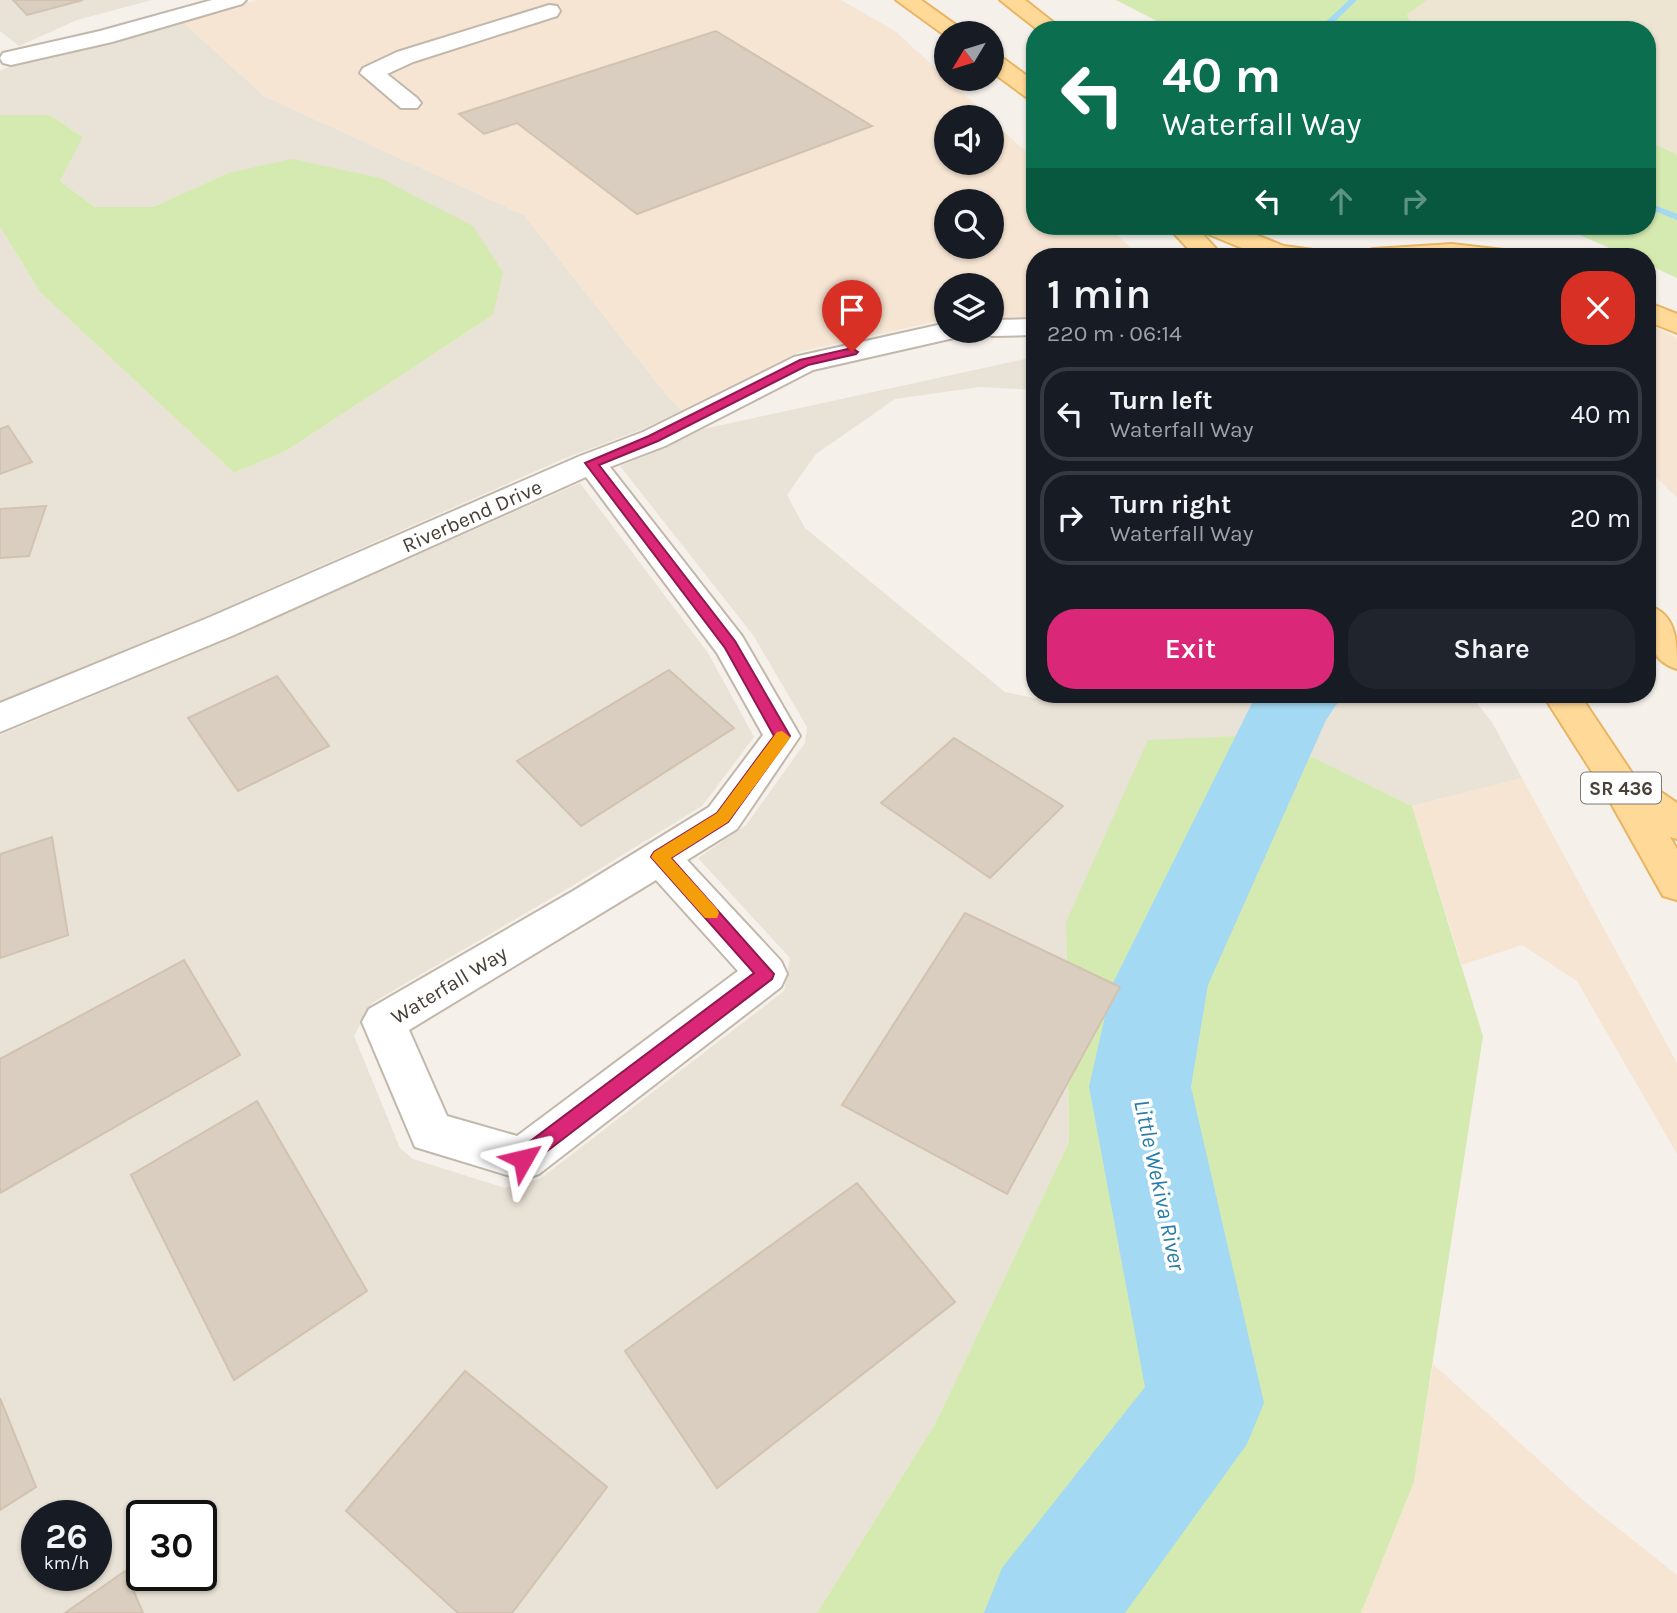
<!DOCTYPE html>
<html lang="en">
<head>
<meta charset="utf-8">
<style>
  :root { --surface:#171b24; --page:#20242c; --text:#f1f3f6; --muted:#9ea1a6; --line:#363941; --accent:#db2777 }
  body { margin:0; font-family:Karla,sans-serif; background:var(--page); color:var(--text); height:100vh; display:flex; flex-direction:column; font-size:26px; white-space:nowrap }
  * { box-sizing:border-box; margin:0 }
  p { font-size:23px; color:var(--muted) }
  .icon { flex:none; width:38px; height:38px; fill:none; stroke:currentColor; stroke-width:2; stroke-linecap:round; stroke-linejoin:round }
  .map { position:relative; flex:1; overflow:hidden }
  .details { position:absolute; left:1026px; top:248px; width:630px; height:455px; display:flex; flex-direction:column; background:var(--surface); border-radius:28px; box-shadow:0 2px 5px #0004 }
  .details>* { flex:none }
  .top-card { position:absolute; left:1026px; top:21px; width:630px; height:214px; border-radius:28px; box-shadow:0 2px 5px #0004; background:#0b6e4f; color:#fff; overflow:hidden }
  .needle { width:46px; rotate:232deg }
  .buttons { position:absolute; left:934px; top:21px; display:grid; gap:14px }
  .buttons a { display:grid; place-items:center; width:70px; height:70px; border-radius:50%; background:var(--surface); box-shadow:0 2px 5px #0004; font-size:35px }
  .speed { position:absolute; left:21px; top:1500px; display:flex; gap:14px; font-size:35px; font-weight:700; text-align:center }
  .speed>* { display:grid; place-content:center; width:91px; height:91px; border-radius:50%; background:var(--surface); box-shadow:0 2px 5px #0004; line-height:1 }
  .speed small { font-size:18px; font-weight:400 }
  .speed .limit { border:4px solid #111; border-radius:10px; background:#fff; color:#111 }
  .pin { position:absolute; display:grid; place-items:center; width:60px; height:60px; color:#fff; margin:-72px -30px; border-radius:50% 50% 50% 0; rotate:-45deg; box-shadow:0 0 7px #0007 }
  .pin .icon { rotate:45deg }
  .me { position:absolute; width:77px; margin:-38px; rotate:53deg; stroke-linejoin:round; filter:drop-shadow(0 0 5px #0008) }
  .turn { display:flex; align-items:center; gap:24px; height:147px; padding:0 21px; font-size:32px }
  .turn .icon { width:91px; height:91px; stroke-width:2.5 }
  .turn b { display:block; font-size:49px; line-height:60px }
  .lanes { display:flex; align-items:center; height:66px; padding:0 21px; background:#0003; justify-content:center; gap:35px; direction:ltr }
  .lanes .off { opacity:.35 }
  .round { display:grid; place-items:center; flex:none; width:74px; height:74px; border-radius:28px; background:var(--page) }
  .head { display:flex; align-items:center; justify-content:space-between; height:119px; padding:0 21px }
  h1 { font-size:42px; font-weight:600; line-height:52px }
  .cta { display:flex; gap:14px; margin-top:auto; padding:14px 21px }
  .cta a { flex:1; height:80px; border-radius:28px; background:var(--accent); color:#fff; font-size:28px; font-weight:600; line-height:80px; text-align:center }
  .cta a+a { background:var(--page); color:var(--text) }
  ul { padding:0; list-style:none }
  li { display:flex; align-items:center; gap:21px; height:94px; margin:0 14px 10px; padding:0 7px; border:4px solid var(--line); border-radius:28px }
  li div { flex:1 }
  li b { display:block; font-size:26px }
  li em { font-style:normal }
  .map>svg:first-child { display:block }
  .residential { fill:#e9e2d6; fill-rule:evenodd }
  .commercial { fill:#f7e5d3; fill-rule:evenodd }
  .education { fill:#eee4d2 }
  .green { fill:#d5eab0 }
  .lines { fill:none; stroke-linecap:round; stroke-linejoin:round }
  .stream { fill:#a3d9f3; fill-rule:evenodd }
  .river { fill:#a3d9f3; fill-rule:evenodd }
  .building { fill:#dacec0; stroke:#d2c2b0; stroke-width:2 }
  .minor-casing { stroke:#c1b7ab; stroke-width:4 }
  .major-casing { stroke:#e8b564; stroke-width:4 }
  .minor { fill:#fff; fill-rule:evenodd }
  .major { fill:#ffd997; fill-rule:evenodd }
  .route { fill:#db2777; stroke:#8e194d; stroke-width:2 }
  .slow { fill:#f59e0b }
  .labels { text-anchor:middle; stroke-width:7; stroke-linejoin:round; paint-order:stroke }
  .shield { fill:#fff; stroke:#807973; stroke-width:2 }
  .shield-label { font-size:19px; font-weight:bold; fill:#494037 }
  .street-label { font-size:21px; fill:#494037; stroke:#fff }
  .water-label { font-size:23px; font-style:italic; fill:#287da8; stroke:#fff }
</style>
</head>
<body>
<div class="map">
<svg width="1677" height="1613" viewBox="0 0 1677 1613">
  <rect width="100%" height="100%" fill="#f5f0e9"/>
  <!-- residential -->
  <g class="residential">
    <polygon points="0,0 152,0 77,20 19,46 0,31"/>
    <polygon points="182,21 264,96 524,215 670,399 682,410 643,429 563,459 214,613 0,701 0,227 40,292 234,473 286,451 493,315 228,173 153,207 95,207 60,181 83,137 50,115 0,115 0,71 18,62"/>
    <path d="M1034 357V390L980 387 895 399 816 454 787 495 805 528 1005 692 1059 703 1068 695H1471L1493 724 1522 778 1412 806 1267 735 1066 922 1069 1142 936 1422 817 1613H0V735L231 638 580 483 708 653 754 737 702 806 572 886 372 1003 354 1036 400 1148 413 1159 505 1188 540 1179 784 991 790 958 698 858 746 825 805 743 807 727 753 635 620 466 662 449 703 429ZM37 1516H96V1575H37ZM142 1516H201V1575H142Z"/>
  </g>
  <!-- commercial -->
  <g class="commercial">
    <path d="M257 0H841L895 31 989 117H947V163H992V121L1034 159V226H1107L1141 257H1034V317L992 318V285H947V319L799 352 682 410 670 399 524 215 264 96 182 21ZM947 201H992V247H947Z"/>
    <polygon points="1647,323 1677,338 1677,498 1647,468"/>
    <polygon points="1522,778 1677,1063 1677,1154 1577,981 1522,945 1462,965 1412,806"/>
    <polygon points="1433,1364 1585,1502 1677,1575 1677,1613 1361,1613 1414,1482"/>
  </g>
  <!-- education -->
  <polygon class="education" points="1427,0 1677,0 1677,154 1647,141 1647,30 1415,30 1407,15"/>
  <!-- green -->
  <g class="green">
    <polygon points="1116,0 1427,0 1407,15 1415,30 1174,30"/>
    <polygon points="0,115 50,115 83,137 60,181 95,207 153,207 228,173 292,159 380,178 473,226 503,272 493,315 286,451 234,473 40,292 0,227"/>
    <polygon points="1647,141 1677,154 1677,278 1647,264 1647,257 1630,257 1559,226 1647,226"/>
    <polygon points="1267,735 1412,806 1483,1036 1414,1482 1361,1613 817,1613 936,1422 1069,1142 1066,922 1148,740"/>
  </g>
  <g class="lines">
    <!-- stream -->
    <g class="stream">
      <polygon points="1349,0 1357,0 1326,30 1317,30"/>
      <polygon points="1647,202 1677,214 1677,220 1647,208"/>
    </g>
    <!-- river -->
    <polygon class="river" points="1256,695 1343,695 1326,720 1208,985 1191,1087 1264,1403 1247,1444 1125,1613 984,1613 1002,1568 1145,1387 1089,1087 1112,985"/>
  </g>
  <!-- building -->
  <g class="building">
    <polygon points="13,0 83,0 27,15"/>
    <polygon points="716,31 872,126 637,214 517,123 484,134 459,114"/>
    <polygon points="8,426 32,462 0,474 0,429"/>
    <polygon points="46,506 29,556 0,558 0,509"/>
    <polygon points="669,670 734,728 581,826 517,761"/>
    <polygon points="277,676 329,746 238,791 188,718"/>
    <polygon points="954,738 1063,806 990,878 881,803"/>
    <polygon points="52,837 68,935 0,958 0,854"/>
    <polygon points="965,913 1120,987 1007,1194 842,1105"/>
    <polygon points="184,960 240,1055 0,1193 0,1059"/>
    <polygon points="257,1101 367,1291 234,1380 131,1175"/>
    <polygon points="857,1183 955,1302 717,1488 625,1351"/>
    <polygon points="465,1371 607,1487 512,1613 458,1613 346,1511"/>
    <polygon points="0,1398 36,1487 0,1510"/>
    <polygon points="125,1571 143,1613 65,1613"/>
  </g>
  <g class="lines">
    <defs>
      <g id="minor">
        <polygon points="212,0 246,0 242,4 112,42 11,65 3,63 0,58 3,53 100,31"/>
        <polygon points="549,5 557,6 560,11 557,16 413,62 387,74 417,98 421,103 417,108 401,108 360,73 363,68 397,52"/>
        <polygon points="1034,319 1034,335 992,336 980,331 992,331 992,320"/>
        <path d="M947 323V331H962L958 337 813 370 665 446 610 467 742 636 800 736 737 829 687 860 781 961 787 974 781 987 539 1174 523 1180 415 1147 362 1022 369 1009 573 891 709 807 763 735 717 653 586 477 234 635 0 732V703L210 617 580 456 643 432 794 357ZM656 880 738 971 517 1136 447 1116 409 1030Z"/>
      </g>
      <g id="major">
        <polygon points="896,0 921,0 967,33 947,33 947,37"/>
        <polygon points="1000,0 1025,0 1063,30 1038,30"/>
        <polygon points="992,54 1000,56 1034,81 1034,99 1026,97 992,72"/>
        <polygon points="1167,226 1195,226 1224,257 1196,257"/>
        <polygon points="1199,226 1234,226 1284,246 1320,251 1324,257 1264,257 1203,232"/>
        <polygon points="1452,244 1512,251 1516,257 1361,257 1365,251 1374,249"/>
        <polygon points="1647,302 1677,314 1677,333 1647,321"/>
        <path d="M1647 605C1677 614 1677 641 1677 669 1647 660 1646 632 1647 605Z"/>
        <polygon points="1543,695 1580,695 1634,776 1642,779 1677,803 1677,839 1670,837 1677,849 1677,900 1663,896 1603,789"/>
      </g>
    </defs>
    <!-- minor casing -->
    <use href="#minor" class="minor-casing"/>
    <!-- major casing -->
    <use href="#major" class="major-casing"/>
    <!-- minor -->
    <use href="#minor" class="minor"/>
    <!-- major -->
    <use href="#major" class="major"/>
  </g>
  <!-- route -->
  <polygon class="route" points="852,348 858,352 856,354 808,365 658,441 599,465 735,641 790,736 728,822 671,858 774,974 772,979 529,1165 523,1168 516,1165 513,1159 516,1152 754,973 651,857 654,852 717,813 774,736 725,648 585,463 649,436 800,360"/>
  <!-- slow -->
  <polygon class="slow" points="782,731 790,737 788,741 728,822 671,858 717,909 719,913 717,918 705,918 651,857 654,852 717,813 777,732"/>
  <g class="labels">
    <!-- shield labels -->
    <rect class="shield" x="1581" y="772.5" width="80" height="31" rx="5"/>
    <g class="shield-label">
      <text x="1621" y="795">SR 436</text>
    </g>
    <!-- street labels -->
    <g class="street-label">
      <text transform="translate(472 516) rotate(-24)" y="7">Riverbend Drive</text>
      <text transform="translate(449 985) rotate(-31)" y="7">Waterfall Way</text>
    </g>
    <!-- water labels -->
    <g class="water-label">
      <text transform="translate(1160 1185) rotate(78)" y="8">Little Wekiva River</text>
    </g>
  </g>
</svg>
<div class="buttons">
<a><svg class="needle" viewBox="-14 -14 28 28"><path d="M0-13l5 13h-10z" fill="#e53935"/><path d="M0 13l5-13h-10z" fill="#9ea1a6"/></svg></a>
<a><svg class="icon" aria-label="sound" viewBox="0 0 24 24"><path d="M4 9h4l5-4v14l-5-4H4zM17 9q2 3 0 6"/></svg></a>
<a><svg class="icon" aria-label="search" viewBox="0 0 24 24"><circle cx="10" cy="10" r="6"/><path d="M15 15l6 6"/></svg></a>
<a><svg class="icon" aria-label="layers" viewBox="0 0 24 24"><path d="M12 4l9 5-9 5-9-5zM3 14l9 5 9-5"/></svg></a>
</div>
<div class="speed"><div>26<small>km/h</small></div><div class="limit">30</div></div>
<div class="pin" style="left:852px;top:352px;background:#d93025"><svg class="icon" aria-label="arrive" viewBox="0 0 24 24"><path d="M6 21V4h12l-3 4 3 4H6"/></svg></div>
<svg class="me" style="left:523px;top:1159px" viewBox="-20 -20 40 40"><path d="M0-17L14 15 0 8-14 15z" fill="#db2777" stroke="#fff" stroke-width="4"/></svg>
<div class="top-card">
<div class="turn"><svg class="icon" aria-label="left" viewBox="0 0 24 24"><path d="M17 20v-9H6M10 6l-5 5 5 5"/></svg><div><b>40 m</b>Waterfall Way</div></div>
<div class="lanes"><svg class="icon" aria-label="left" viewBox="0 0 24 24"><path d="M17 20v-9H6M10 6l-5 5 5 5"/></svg><svg class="icon off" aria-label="ahead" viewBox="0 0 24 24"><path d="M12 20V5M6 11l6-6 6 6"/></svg><svg class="icon off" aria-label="right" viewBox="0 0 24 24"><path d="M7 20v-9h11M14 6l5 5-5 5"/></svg></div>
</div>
<section class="details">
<div class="head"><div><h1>1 min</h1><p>220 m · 06:14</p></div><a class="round" style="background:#d93025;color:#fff"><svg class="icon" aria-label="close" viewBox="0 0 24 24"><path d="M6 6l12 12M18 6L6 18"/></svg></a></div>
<ul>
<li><svg class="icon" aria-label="left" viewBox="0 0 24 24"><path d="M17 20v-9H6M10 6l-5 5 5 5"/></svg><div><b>Turn left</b><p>Waterfall Way</p></div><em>40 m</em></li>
<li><svg class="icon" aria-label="right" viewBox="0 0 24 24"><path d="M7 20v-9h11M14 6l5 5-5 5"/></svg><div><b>Turn right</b><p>Waterfall Way</p></div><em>20 m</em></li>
</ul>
<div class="cta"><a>Exit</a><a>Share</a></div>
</section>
</div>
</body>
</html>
